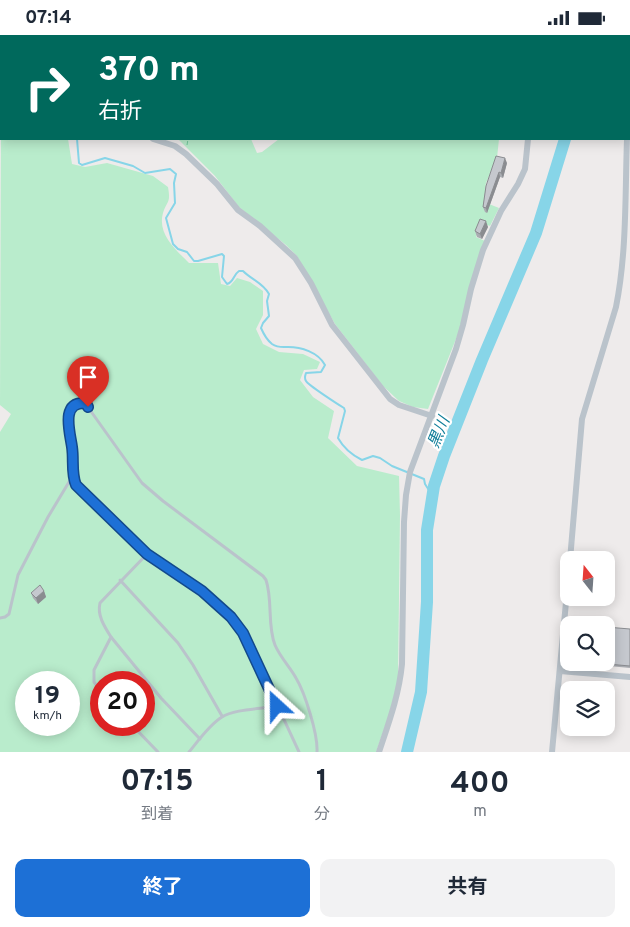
<!DOCTYPE html>
<html lang="ja">
<head>
<meta charset="utf-8">
<style>
  :root { --surface:#fff; --page:#f2f2f3; --text:#1f2937; --muted:#747a83; --accent:#1d70d6 }
  body { margin:0; font-family:Overpass,"Noto Sans JP",sans-serif; background:var(--page); color:var(--text); height:100vh; display:flex; flex-direction:column; font-size:19px; white-space:nowrap }
  * { box-sizing:border-box; margin:0 }
  p { font-size:16px; color:var(--muted) }
  .icon { flex:none; width:28px; height:28px; fill:none; stroke:currentColor; stroke-width:2; stroke-linecap:round; stroke-linejoin:round }
  .map { position:relative; height:717px; overflow:hidden }
  .side { display:flex; flex-direction:column; background:var(--surface); flex:1 }
  .side>* { flex:none }
  .banner { position:absolute; left:0px; top:0px; width:630px; height:105px; box-shadow:0 2px 12px #0003; background:#00695c; color:#fff; overflow:hidden }
  .needle { width:32px; rotate:343deg }
  .fabs { position:absolute; left:560px; top:516px; display:grid; gap:10px }
  .fabs a { display:grid; place-items:center; width:55px; height:55px; border-radius:10px; background:var(--surface); box-shadow:0 2px 12px #0003; font-size:25px }
  .speed { position:absolute; left:15px; top:636px; display:flex; gap:10px; font-size:25px; font-weight:700; text-align:center }
  .speed>* { display:grid; place-content:center; width:65px; height:65px; border-radius:50%; background:var(--surface); box-shadow:0 2px 12px #0003; line-height:1 }
  .speed small { font-size:12px; font-weight:400 }
  .speed .limit { border:8px solid #d22; background:#fff; color:#111 }
  .pin { position:absolute; display:grid; place-items:center; width:42px; height:42px; color:#fff; margin:-51px -21px; border-radius:50% 50% 50% 0; rotate:-45deg; box-shadow:0 0 5px #0007 }
  .pin .icon { rotate:45deg }
  .me { position:absolute; width:55px; margin:-28px; rotate:336deg; stroke-linejoin:round; filter:drop-shadow(0 0 4px #0008) }
  .turn { display:flex; align-items:center; gap:18px; height:105px; padding:0 15px; font-size:22px }
  .turn .icon { width:65px; height:65px; stroke-width:2.5 }
  .turn b { display:block; font-size:35px; line-height:42px }
  .eta { display:flex; justify-content:space-evenly; align-items:center; height:85px; text-align:center }
  .eta b { font-size:30px; font-weight:700; line-height:35px }
  .primary-button { display:flex; gap:10px; margin-top:auto; padding:10px 15px }
  .primary-button a { flex:1; height:58px; border-radius:10px; background:var(--accent); color:#fff; font-size:20px; font-weight:700; line-height:58px; text-align:center }
  .primary-button a+a { background:var(--page); color:var(--text) }
  .status { display:flex; justify-content:space-between; align-items:center; height:35px; padding:0 25px; background:var(--surface); direction:ltr }
  .status svg { height:14px; fill:currentColor }
  .map>svg:first-child { display:block }
  .green { fill:#b9eccc; fill-rule:evenodd }
  .lines { fill:none; stroke-linecap:round; stroke-linejoin:round }
  .stream { stroke:#87d5e8; stroke-width:2 }
  .river { stroke:#87d5e8; stroke-width:12 }
  .path { stroke:#73c99d; stroke-width:1; stroke-dasharray:4 2.5; stroke-linecap:butt }
  .service { stroke:#bac3cb; stroke-width:3 }
  .minor { stroke:#bac3cb; stroke-width:6 }
  .wall { fill:#a9acb1 }
  .shaded-wall { fill:#8a8c90 }
  .building { fill:#c5c8ce; stroke:#8a8c90 }
  .route-casing { stroke:#13498b; stroke-width:12 }
  .route { stroke:#1d70d6; stroke-width:9 }
  .labels { text-anchor:middle; stroke-width:4.5; stroke-linejoin:round; paint-order:stroke }
  .water-label { font-size:16px; font-style:italic; fill:#107e99; stroke:#fff }
</style>
</head>
<body>
<div class="status"><b>07:14</b><svg viewBox="0 0 49 12"><path d="M0 12V9h3v3zM5 12V6h3v6zM10 12V3h3v9zM15 12V0h3v12zM26 1h20v11H26zM47 4h2v5h-2z"/></svg></div>
<div class="map">
<svg width="630" height="717" viewBox="0 0 630 717">
  <rect width="100%" height="100%" fill="#eeebeb"/>
  <!-- green -->
  <g class="green">
    <polygon points="91,0 482,0 483,1 92,1"/>
    <path d="M1 69V104H68L72 129 85 132 107 128 153 141 168 152C171 169 167 165 163 178 157 199 176 215 189 228H218L221 249 230 251 237 243 250 247 263 256V280L256 294 263 309 279 317 303 319 320 327 317 334 304 335 300 345 313 362 334 376 328 403 357 431 399 441 400 480 398 645 390 677 376 717H0V397L11 379 0 370ZM26 648H69V690H26ZM101 648H144V690H101Z"/>
    <polygon points="178,104 251,104 257,118 262,117 279,104 499,104 497,123 486,148 484,167 499,173 490,191 482,188 476,202 485,206 462,289 428,374 413,372 399,366 383,351 335,289 297,221 286,210 239,172 215,141"/>
  </g>
  <g class="lines">
    <!-- stream -->
    <g class="stream">
      <polyline points="79,0 79,1"/>
      <path d="M77 104 79 128 82 130 105 123 133 131 145 138 170 134 176 139 174 148 175 168 166 183 173 209 178 214 187 217 194 226H198L222 219 224 221 222 242 227 249C234 247 233 240 239 236H243C252 245 263 248 269 259L267 266 269 281 263 288 261 293C264 300 267 305 272 309 278 313 282 312 288 312 301 312 318 317 325 330L321 337 306 338C305 341 304 343 306 346 308 350 339 370 344 373L345 376 338 403C343 412 352 420 362 425L373 421 380 423 392 431 424 444 425 449 432 460"/>
    </g>
    <!-- river -->
    <g class="river">
      <polyline points="551,0 551,1"/>
      <polyline points="407,717 421,657 427,567 427,495 434,451 444,421 482,325 536,198 565,104"/>
    </g>
    <!-- path -->
    <g class="path">
      <polyline points="198,0 199,1"/>
      <polyline points="187,110 188,104"/>
    </g>
    <!-- service -->
    <g class="service">
      <path d="M73 443 80 455C102 476 123 499 147 518 182 548 226 565 249 609L299 717"/>
      <polyline points="120,545 178,608 193,630 222,681"/>
      <path d="M0 583 5 582 9 579 18 540 48 482 72 442V412L68 380 70 374 75 370 85 368 142 448 163 466 263 541 266 545C273 566 267 590 275 610 280 622 290 632 296 643 305 658 318 699 317 717"/>
      <polyline points="111,602 161,663 200,704"/>
      <path d="M101 656 94 647V635L111 602C104 591 97 580 100 568L147 519"/>
      <polyline points="132,690 158,717"/>
      <path d="M189 717C199 705 209 690 222 682 234 674 262 674 277 671"/>
    </g>
    <!-- minor -->
    <g class="minor">
      <polyline points="500,0 500,1"/>
      <polyline points="625,0 625,1"/>
      <polyline points="0,56 1,52"/>
      <polyline points="629,59 630,59"/>
      <polyline points="153,104 175,111 186,119 217,149 238,175 260,191 295,223 311,248 332,290 390,364 399,370 432,381"/>
      <path d="M570 525 582 384 616 272C627 217 625 159 627 104"/>
      <polyline points="560,636 630,642"/>
      <path d="M379 717C389 687 399 660 402 629L404 487 406 460 410 437 456 314 463 290 471 254 483 215 501 176 518 149 525 134 528 104"/>
      <polyline points="552,717 569,535"/>
    </g>
  </g>
  <!-- wall -->
  <g class="wall">
    <polygon points="507,128 503,143 500,142 487,178 485,177 483,172 486,151"/>
    <polygon points="488,192 482,204 477,202 475,196"/>
    <polygon points="44,556 46,562 38,569 33,563 31,558"/>
    <polygon points="569,590 569,628 606,628 630,594 630,633 567,627 566,625"/>
  </g>
  <!-- shaded-wall -->
  <g class="shaded-wall">
    <polygon points="505,123 507,128 503,143 501,138"/>
    <polygon points="499,137 500,142 487,178 486,173"/>
    <polygon points="486,186 488,192 482,204 480,199"/>
    <polygon points="44,556 46,562 38,569 36,563"/>
  </g>
  <!-- building -->
  <g class="building">
    <polygon points="496,121 505,123 501,138 499,137 486,173 483,172 486,151"/>
    <polygon points="480,184 486,186 480,199 475,196"/>
    <polygon points="40,550 44,556 36,563 31,558"/>
    <polygon points="569,588 587,590 569,590 569,625 566,625"/>
    <polygon points="606,592 630,594 630,631 596,628 606,628"/>
  </g>
  <g class="lines">
    <defs>
      <path id="route" d="M88 372 86 368C60 366 70 397 72 412 74 425 71 438 76 450L147 519 202 556 231 582 243 598 277 671"/>
    </defs>
    <!-- route casing -->
    <use href="#route" class="route-casing"/>
    <!-- route -->
    <use href="#route" class="route"/>
  </g>
  <g class="labels">
    <!-- water labels -->
    <g class="water-label">
      <text transform="translate(438 397) rotate(-68)" y="6">黒川</text>
    </g>
  </g>
</svg>
<div class="fabs">
<a><svg class="needle" viewBox="-14 -14 28 28"><path d="M0-13l5 13h-10z" fill="#e53935"/><path d="M0 13l5-13h-10z" fill="#747a83"/></svg></a>
<a><svg class="icon" aria-label="search" viewBox="0 0 24 24"><circle cx="10" cy="10" r="6"/><path d="M15 15l6 6"/></svg></a>
<a><svg class="icon" aria-label="layers" viewBox="0 0 24 24"><path d="M12 4l9 5-9 5-9-5zM3 14l9 5 9-5"/></svg></a>
</div>
<div class="speed"><div>19<small>km/h</small></div><div class="limit">20</div></div>
<div class="pin" style="left:88px;top:372px;background:#d93025"><svg class="icon" aria-label="arrive" viewBox="0 0 24 24"><path d="M6 21V4h12l-3 4 3 4H6"/></svg></div>
<svg class="me" style="left:277px;top:671px" viewBox="-20 -20 40 40"><path d="M0-17L14 15 0 8-14 15z" fill="#1d70d6" stroke="#fff" stroke-width="4"/></svg>
<div class="banner">
<div class="turn"><svg class="icon" aria-label="right" viewBox="0 0 24 24"><path d="M7 20v-9h11M14 6l5 5-5 5"/></svg><div><b>370 m</b>右折</div></div>
</div>
</div>
<section class="side">
<div class="eta">
<div><b>07:15</b><p>到着</p></div>
<div><b>1</b><p>分</p></div>
<div><b>400</b><p>m</p></div>
</div>
<div class="primary-button"><a>終了</a><a>共有</a></div>
</section>
</body>
</html>
